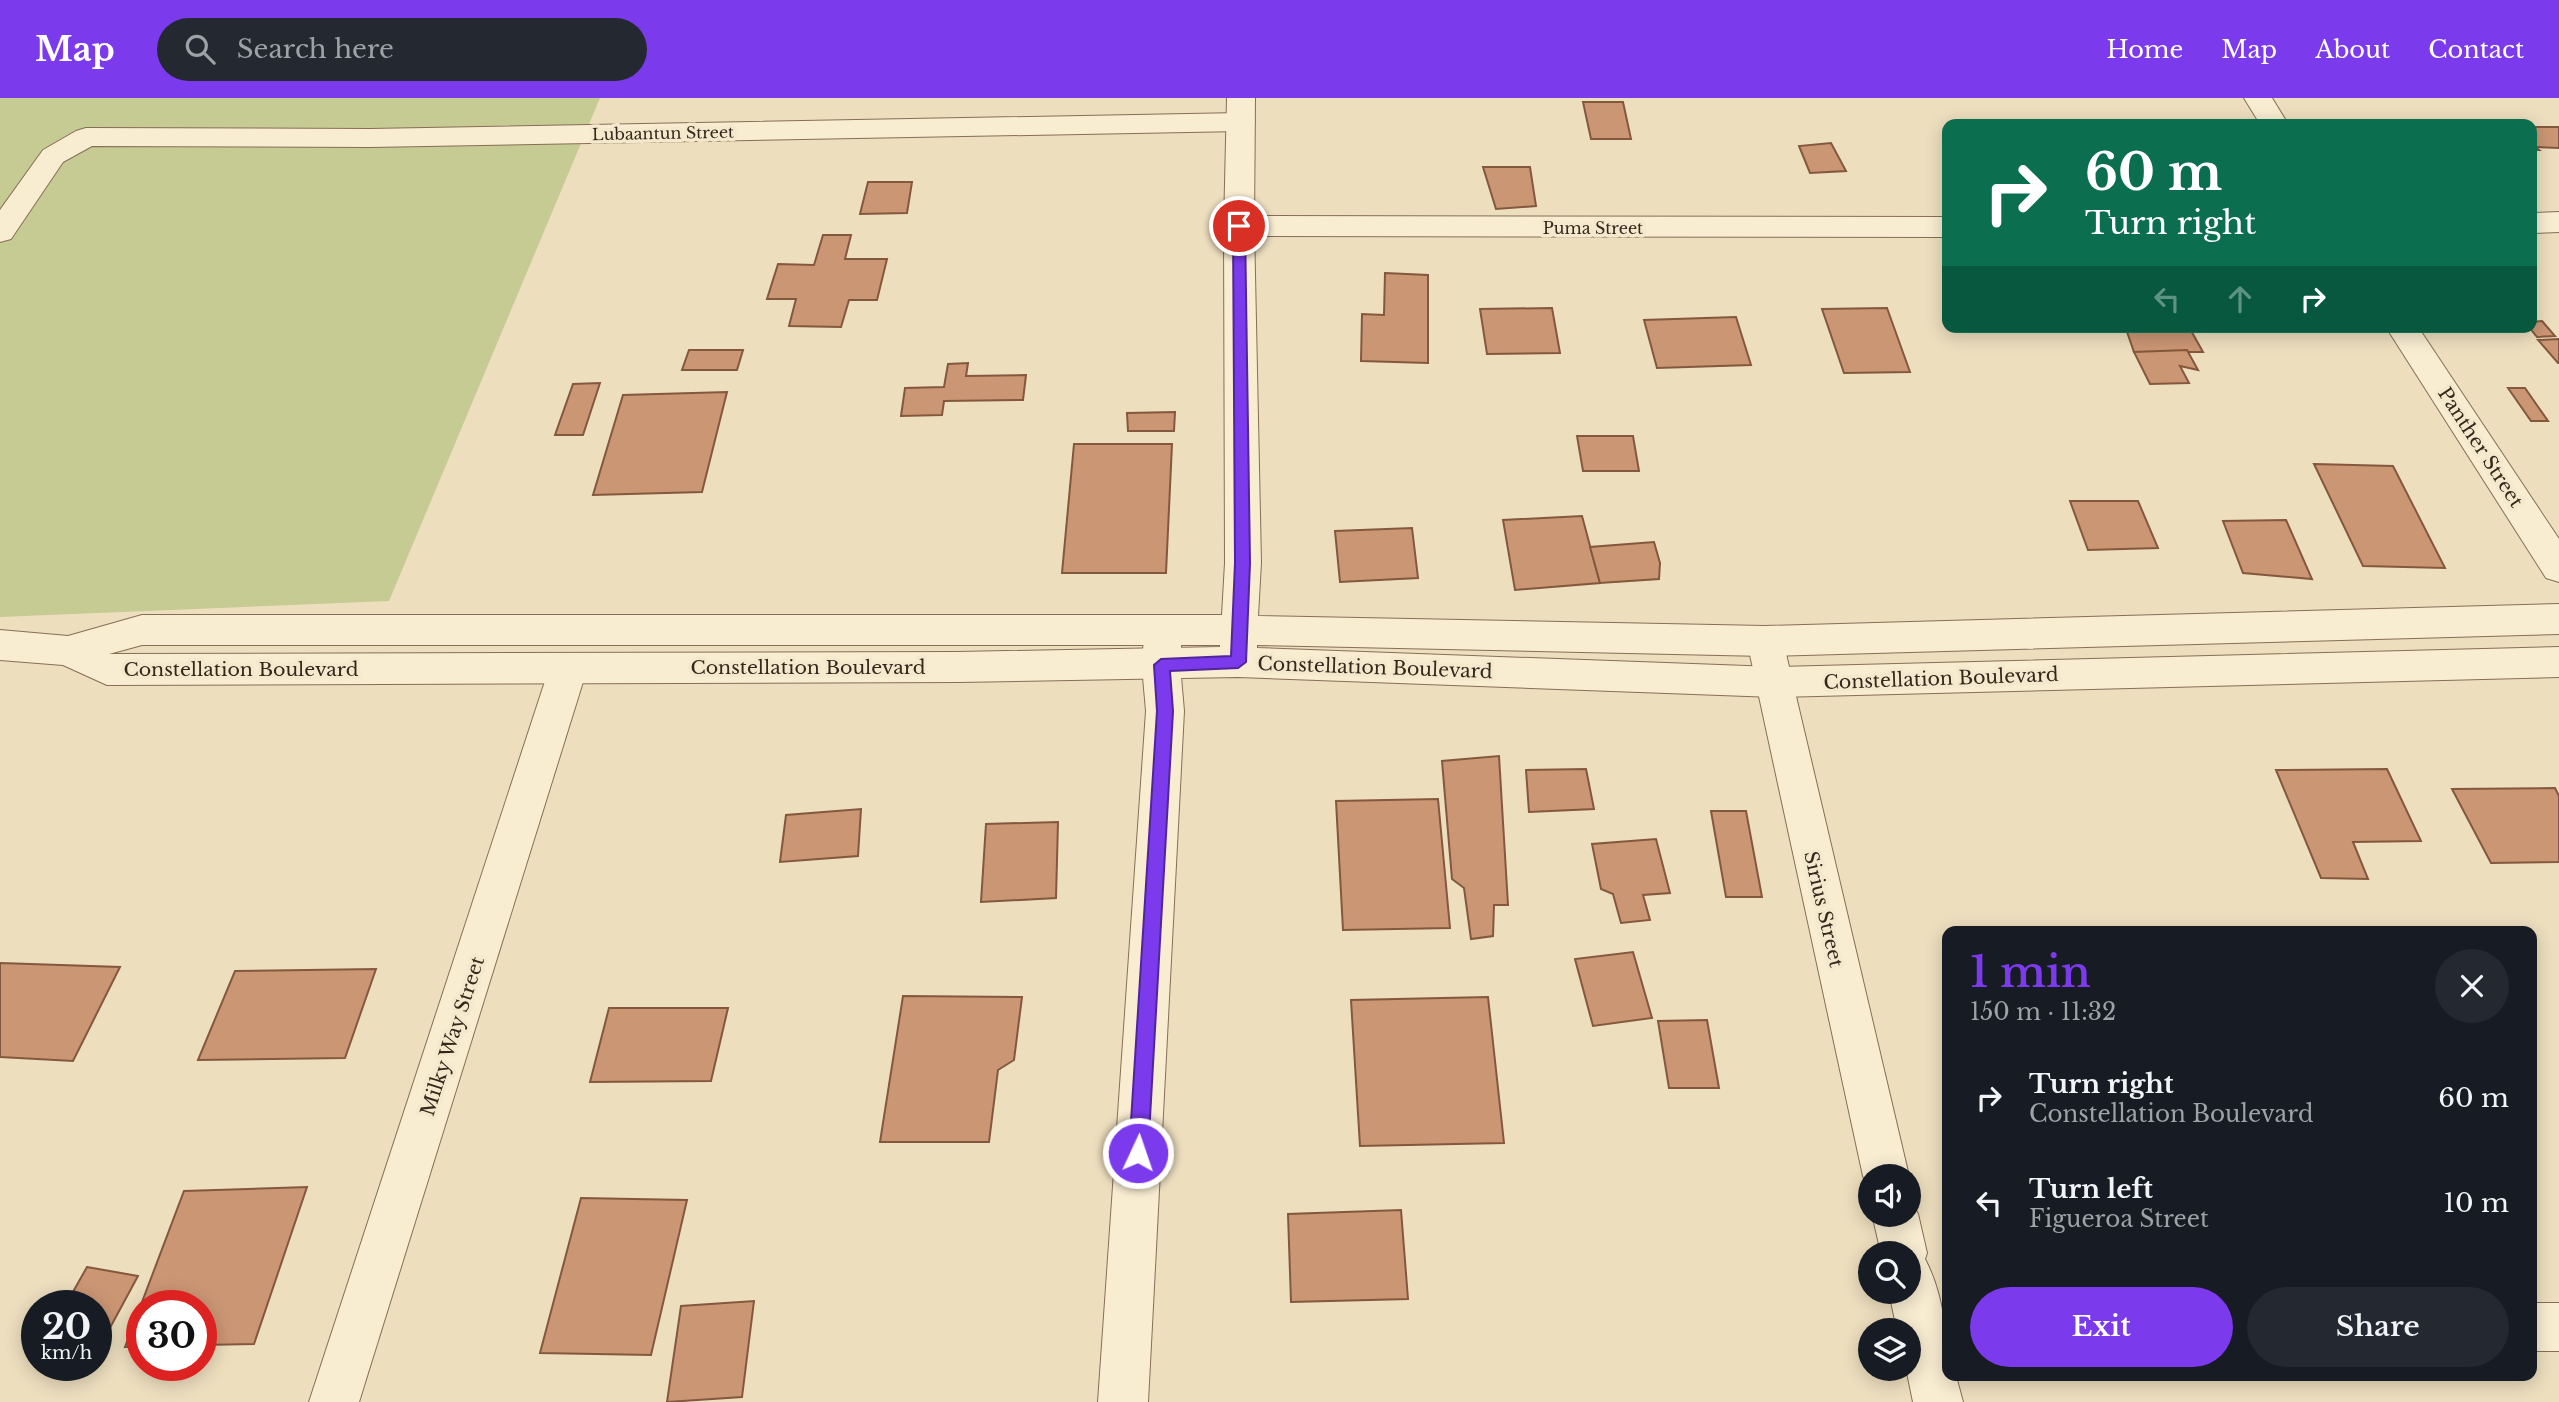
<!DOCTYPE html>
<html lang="en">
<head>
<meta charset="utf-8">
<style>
  :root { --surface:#171b24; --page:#242831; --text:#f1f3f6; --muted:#9ea1a6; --accent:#7c3aed }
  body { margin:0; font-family:"Libre Baskerville",serif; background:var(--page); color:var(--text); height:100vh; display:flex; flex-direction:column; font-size:26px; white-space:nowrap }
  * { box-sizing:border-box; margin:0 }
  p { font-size:23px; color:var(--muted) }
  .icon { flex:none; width:38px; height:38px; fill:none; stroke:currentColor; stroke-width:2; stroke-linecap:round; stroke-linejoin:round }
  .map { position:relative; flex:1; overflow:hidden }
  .panel { position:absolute; left:1942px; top:828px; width:595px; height:455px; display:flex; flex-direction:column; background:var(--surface); border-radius:14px; box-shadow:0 4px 18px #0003 }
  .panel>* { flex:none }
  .guide { position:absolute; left:1942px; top:21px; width:595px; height:214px; border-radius:14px; box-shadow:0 4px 18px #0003; background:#0b6e4f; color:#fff; overflow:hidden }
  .fabs { position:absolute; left:1858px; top:1066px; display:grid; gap:14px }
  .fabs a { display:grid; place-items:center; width:63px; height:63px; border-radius:50%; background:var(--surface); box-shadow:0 4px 18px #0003; font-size:35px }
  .speed { position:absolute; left:21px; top:1192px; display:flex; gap:14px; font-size:35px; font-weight:700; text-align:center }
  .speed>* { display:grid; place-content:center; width:91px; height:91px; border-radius:50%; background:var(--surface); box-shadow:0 4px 18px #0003; line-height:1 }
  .speed small { font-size:18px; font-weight:400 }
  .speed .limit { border:10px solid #d22; background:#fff; color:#111 }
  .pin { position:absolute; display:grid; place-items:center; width:60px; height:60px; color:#fff; margin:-30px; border:4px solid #fff; border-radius:50%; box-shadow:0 2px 7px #0007 }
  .me { position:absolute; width:77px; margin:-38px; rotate:3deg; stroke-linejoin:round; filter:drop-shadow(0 0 5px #0008) }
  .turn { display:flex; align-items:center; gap:24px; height:147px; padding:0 28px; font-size:32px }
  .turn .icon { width:91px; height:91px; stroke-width:2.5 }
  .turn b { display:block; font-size:49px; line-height:60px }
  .lanes { display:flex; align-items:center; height:66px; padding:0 28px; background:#0003; justify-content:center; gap:35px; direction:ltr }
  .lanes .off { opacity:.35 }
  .round { display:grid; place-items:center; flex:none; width:74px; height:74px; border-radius:37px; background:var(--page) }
  .overview { display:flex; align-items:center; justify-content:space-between; height:119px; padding:0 28px }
  h1 { font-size:42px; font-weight:600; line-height:52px; color:var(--accent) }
  .primary-button { display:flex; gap:14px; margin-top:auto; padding:14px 28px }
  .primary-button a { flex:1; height:80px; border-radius:42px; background:var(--accent); color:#fff; font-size:28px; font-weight:600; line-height:80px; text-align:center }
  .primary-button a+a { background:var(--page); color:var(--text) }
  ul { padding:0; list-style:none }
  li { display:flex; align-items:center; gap:21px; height:105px; padding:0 28px }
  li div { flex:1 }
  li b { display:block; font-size:26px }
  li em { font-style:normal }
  header { display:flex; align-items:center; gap:42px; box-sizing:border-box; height:98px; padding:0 35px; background:var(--accent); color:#fff }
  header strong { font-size:33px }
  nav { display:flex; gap:38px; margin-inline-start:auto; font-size:24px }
  .search { width:490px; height:63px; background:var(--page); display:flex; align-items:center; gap:18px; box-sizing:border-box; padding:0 24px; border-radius:38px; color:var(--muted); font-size:26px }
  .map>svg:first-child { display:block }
  .green { fill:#c5cb92 }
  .building { fill:#cb9674; stroke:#84583d; stroke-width:2 }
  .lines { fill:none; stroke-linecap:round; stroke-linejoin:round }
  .minor-casing { stroke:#856f57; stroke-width:2 }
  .tertiary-casing { stroke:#856f57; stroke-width:2 }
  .minor { fill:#f8ecd1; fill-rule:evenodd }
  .tertiary { fill:#f8ecd1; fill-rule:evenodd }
  .route { fill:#7c3aed; stroke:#51269a; stroke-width:2 }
  .labels { text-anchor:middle; stroke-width:7; stroke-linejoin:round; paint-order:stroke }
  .far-street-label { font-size:16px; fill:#34271c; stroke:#f5e9cd }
  .street-label { font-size:19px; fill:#34271c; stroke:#f5e9cd }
</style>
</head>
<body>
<header>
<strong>Map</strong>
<div class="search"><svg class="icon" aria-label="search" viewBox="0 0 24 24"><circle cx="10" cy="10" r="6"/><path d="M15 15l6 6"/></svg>Search here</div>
<nav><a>Home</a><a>Map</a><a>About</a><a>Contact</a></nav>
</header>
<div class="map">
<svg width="2559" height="1304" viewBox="0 0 2559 1304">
  <rect width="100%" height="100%" fill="#eddebe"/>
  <!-- green -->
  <polygon class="green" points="0,0 600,0 389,503 0,519"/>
  <!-- building -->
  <g class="building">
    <polygon points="1583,4 1623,4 1631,41 1591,41"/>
    <polygon points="2458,23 2461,26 2406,26 2404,24"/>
    <polygon points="2532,29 2559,29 2559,50 2535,49 2539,52 2532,52"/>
    <polygon points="1831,45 1846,73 1810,75 1799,48"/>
    <polygon points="1483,69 1530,69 1536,108 1496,111"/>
    <polygon points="868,84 912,84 907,115 860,116"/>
    <polygon points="823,137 851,137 845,161 887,161 877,202 849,202 841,229 789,228 796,201 767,201 778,166 814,167"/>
    <polygon points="1385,175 1428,177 1428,265 1361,263 1362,216 1384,217"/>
    <polygon points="1552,210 1560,255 1487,256 1480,211"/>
    <polygon points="1887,210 1910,274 1844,275 1822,211"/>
    <polygon points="1736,219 1751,267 1657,270 1644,222"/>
    <polygon points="2542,223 2555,238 2537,239 2529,229 2532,229 2532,224"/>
    <polygon points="2189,229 2203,254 2134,254 2126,231"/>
    <polygon points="2559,241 2559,265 2558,265 2538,242"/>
    <polygon points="689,252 743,252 737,272 682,272"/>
    <polygon points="2187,252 2198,272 2180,268 2189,285 2150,286 2134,254"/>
    <polygon points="968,265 966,278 1026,277 1023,302 944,303 942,317 901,318 905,290 944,289 948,266"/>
    <polygon points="600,285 583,337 555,337 573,286"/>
    <polygon points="2508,290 2525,290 2548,323 2531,323"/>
    <polygon points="727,294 702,394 593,397 623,297"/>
    <polygon points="1175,314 1174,333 1128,333 1127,315"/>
    <polygon points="1577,338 1633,338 1639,373 1583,373"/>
    <polygon points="1074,346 1172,346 1166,475 1062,475"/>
    <polygon points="2314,366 2393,368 2445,470 2363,468"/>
    <polygon points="2070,403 2138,403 2158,450 2088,452"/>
    <polygon points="1582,418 1600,485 1515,492 1503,422"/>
    <polygon points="2286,422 2312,481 2243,475 2223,423"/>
    <polygon points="1412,430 1418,480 1340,484 1335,433"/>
    <polygon points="1654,444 1660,465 1659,481 1600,485 1590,449"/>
    <polygon points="1499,658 1508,807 1494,807 1493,838 1471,841 1464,790 1452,781 1442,663"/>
    <polygon points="1586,671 1594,711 1529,714 1526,672"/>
    <polygon points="2387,671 2421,743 2353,744 2368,781 2321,780 2276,672"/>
    <polygon points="2555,690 2559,698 2559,764 2491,765 2452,691"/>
    <polygon points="1438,701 1450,830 1343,832 1336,703"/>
    <polygon points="861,711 858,758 780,764 786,717"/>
    <polygon points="1711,713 1746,713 1762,799 1726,799"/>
    <polygon points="1058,724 1056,800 981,804 986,726"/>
    <polygon points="1656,741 1670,795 1643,797 1650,822 1621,825 1613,796 1601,791 1592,746"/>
    <polygon points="1633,854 1652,920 1593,928 1575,861"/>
    <polygon points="0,865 120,869 73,963 0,959"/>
    <polygon points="376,871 345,960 198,962 235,873"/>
    <polygon points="903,898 1022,899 1014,962 998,972 989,1044 880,1044"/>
    <polygon points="1488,899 1504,1045 1360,1048 1351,902"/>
    <polygon points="609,910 728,910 711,983 590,984"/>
    <polygon points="1707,922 1719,990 1669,990 1658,923"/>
    <polygon points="307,1089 254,1246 201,1247 201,1208 142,1208 142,1249 125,1249 184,1093"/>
    <polygon points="581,1100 687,1102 651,1257 540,1255"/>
    <polygon points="1401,1112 1408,1201 1291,1204 1288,1116"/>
    <polygon points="87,1169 138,1178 104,1241 96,1240 96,1208 65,1208"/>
    <polygon points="754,1203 742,1299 667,1304 681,1208"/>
  </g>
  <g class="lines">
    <defs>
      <g id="minor">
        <polygon points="2244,0 2272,0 2288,26 2260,26"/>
        <polygon points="1241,15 1251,18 1255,24 1251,30 1241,33 370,49 92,48 63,64 11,141 0,144 0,112 43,52 76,33 86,30 370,31"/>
        <polygon points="2559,114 2559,134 2532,135 2532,115"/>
        <polygon points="1239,118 1948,119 1948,139 1239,138 1229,135 1224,128 1229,121"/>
        <polygon points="2386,229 2418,229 2559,441 2559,484 2546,480"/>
        <path d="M1164 517 1177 522 1182 532 1180 567 1184 613 1148 1304H1098L1146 613C1144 584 1137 549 1151 522Z"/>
        <polygon points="1765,528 1778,533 1783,543 1909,1078 1871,1078 1871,1095 1863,1078 1747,543 1752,533"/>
        <polygon points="568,556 581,560 587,571 359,1304 309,1304 549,571 555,560"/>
        <path d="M1909 1099 1918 1116 1927 1155 1925 1161C1943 1195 1948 1239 1948 1278H1956L1963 1304H1913L1906 1270H1909V1232H1897L1889 1194H1909V1155H1881L1872 1116H1909Z"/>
        <rect x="2532" y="1205" width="27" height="48"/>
      </g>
      <path id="tertiary" d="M1227 0H1255L1254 128 1261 465 1258 518 1765 528 2559 506V536L1765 558 1257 547V550L1774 569 2559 549V579L1774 599 1238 579 958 584 107 587 63 567 0 562V532L68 538 142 517H1222L1225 465 1224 128ZM142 547H1220V549L958 554 109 556Z"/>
    </defs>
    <!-- minor casing -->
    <use href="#minor" class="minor-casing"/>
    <!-- tertiary casing -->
    <use href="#tertiary" class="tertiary-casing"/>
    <!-- minor -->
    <use href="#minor" class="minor"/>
    <!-- tertiary -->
    <use href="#tertiary" class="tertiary"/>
  </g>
  <!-- route -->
  <polygon class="route" points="1239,124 1245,128 1250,465 1246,564 1238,570 1170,573 1173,613 1148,1055 1145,1062 1138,1065 1132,1062 1129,1055 1157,613 1154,567 1161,561 1231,558 1235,465 1233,128"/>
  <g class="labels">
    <!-- far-street labels -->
    <g class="far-street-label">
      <text transform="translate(663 35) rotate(-1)" y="6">Lubaantun Street</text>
      <text x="1593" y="136">Puma Street</text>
    </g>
    <!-- street labels -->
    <g class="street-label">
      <text transform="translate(2481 349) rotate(57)" y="7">Panther Street</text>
      <text x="808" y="576">Constellation Boulevard</text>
      <text transform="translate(1375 569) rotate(2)" y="7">Constellation Boulevard</text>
      <text x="241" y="578">Constellation Boulevard</text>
      <text transform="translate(1941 580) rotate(-2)" y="7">Constellation Boulevard</text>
      <text transform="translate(1824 811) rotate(77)" y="7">Sirius Street</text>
      <text transform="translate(452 938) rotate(-72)" y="7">Milky Way Street</text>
    </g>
  </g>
</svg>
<div class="fabs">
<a><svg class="icon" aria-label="sound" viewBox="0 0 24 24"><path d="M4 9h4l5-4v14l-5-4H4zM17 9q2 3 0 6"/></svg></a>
<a><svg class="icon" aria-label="search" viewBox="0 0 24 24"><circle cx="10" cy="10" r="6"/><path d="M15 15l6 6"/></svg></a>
<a><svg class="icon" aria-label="layers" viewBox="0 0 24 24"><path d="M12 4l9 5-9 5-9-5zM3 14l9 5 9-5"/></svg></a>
</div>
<div class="speed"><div>20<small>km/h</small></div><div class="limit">30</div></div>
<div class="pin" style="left:1239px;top:128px;background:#d93025"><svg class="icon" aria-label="arrive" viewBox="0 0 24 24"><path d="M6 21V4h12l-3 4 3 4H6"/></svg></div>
<svg class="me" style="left:1138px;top:1055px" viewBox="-20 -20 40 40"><circle r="17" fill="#7c3aed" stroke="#fff" stroke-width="3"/><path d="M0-11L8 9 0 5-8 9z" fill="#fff"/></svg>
<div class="guide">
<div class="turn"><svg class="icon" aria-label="right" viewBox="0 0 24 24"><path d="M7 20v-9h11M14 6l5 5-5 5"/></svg><div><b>60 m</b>Turn right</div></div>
<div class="lanes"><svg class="icon off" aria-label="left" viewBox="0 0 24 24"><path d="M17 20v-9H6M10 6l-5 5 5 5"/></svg><svg class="icon off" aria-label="ahead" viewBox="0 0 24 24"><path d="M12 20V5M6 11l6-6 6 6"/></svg><svg class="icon" aria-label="right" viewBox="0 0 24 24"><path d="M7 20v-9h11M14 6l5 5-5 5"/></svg></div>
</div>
<section class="panel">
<div class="overview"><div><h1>1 min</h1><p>150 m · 11:32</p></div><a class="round"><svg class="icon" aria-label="close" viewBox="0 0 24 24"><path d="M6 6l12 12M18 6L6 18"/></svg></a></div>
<ul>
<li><svg class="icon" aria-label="right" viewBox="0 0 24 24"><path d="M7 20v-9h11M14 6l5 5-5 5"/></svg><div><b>Turn right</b><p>Constellation Boulevard</p></div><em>60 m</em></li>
<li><svg class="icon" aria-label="left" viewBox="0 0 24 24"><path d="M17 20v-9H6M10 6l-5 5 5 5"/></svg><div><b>Turn left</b><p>Figueroa Street</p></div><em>10 m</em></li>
</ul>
<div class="primary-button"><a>Exit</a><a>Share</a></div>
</section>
</div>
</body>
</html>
